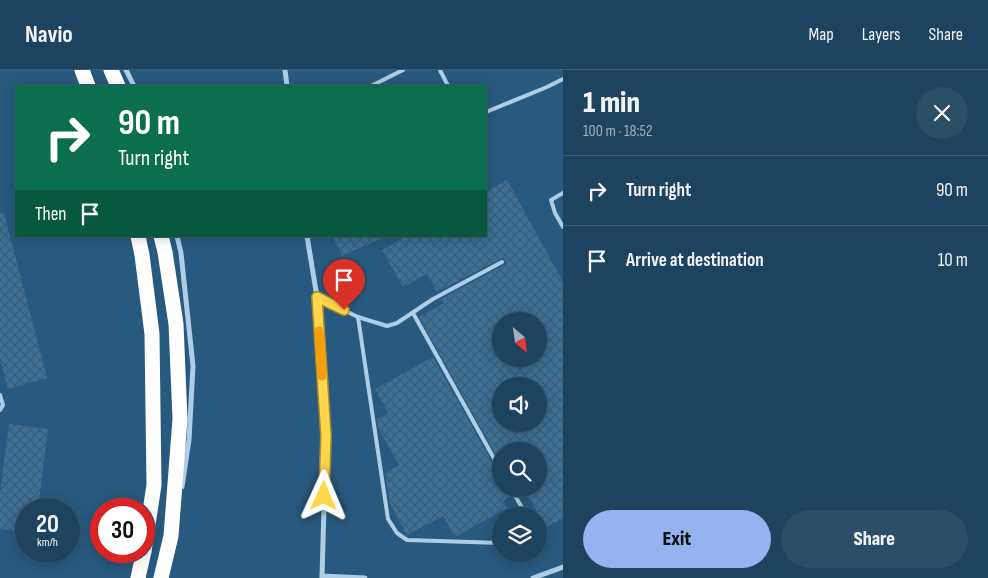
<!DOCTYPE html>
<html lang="en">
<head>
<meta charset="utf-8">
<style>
  :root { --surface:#1e435e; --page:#2b4e67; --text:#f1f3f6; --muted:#a1b0bc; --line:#3c5c73; --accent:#95b2f1 }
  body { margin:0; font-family:"Sofia Sans Condensed",sans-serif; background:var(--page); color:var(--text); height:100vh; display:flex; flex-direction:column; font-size:19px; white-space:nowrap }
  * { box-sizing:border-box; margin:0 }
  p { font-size:16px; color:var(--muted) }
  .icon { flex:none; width:28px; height:28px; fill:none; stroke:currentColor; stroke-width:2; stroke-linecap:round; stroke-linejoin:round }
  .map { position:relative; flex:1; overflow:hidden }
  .panel { display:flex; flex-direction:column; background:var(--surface); width:425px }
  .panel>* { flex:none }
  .top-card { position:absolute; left:15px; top:15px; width:472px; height:152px; border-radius:0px; box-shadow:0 2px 12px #0003,0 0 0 1px var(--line); background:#0b6e4f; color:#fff; overflow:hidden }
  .needle { width:32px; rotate:151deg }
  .fabs { position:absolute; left:492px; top:242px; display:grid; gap:10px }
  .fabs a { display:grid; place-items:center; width:55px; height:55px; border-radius:50%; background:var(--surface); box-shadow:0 2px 12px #0003,0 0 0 1px var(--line); font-size:25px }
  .speed { position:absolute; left:15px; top:428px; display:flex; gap:10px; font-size:25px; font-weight:700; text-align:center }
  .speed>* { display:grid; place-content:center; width:65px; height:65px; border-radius:50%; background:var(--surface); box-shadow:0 2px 12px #0003,0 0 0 1px var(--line); line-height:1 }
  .speed small { font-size:12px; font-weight:400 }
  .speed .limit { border:8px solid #d22; background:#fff; color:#111 }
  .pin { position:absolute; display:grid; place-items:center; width:42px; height:42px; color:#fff; margin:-51px -21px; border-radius:50% 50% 50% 0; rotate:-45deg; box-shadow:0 0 5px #0007 }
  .pin .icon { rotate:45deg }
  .me { position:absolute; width:55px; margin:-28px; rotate:1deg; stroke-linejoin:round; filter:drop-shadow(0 0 4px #0008) }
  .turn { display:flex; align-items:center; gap:18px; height:105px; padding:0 20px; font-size:22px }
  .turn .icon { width:65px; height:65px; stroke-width:2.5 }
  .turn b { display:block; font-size:35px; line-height:42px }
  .then { display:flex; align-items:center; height:48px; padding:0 20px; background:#0003; gap:10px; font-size:19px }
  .round { display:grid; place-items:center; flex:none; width:52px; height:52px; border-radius:26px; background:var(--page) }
  .summary { display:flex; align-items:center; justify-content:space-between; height:85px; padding:0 20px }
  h1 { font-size:30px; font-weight:800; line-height:38px }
  .cta { display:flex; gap:10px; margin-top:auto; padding:10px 20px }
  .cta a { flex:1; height:58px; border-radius:30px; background:var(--accent); color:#111; font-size:20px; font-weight:800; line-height:58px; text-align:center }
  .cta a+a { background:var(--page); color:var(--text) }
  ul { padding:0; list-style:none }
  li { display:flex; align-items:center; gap:15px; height:70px; padding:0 20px; border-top:1px solid var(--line) }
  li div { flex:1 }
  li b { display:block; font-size:19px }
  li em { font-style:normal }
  header { display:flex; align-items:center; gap:30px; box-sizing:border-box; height:70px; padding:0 25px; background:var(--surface); border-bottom:1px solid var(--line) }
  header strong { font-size:24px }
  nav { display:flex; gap:28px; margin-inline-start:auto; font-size:18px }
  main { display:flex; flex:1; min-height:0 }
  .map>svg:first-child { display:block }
  .building { fill:url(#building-cross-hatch); fill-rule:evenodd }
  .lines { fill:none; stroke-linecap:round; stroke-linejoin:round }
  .lane { stroke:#aecee5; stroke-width:4 }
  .street { stroke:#aecee5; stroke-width:5 }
  .highway { stroke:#fff; stroke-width:15 }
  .route-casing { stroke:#a68a30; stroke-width:12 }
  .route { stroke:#ffd54a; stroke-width:9 }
  .slow { stroke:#f59e0b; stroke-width:9 }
</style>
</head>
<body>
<header>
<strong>Navio</strong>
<nav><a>Map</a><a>Layers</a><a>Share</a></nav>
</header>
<main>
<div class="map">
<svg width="563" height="508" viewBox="0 0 563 508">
  <defs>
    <pattern id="building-cross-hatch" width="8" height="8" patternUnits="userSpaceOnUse" patternTransform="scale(1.25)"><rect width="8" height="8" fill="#38729b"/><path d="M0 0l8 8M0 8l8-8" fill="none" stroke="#445b6c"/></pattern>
  </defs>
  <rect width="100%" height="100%" fill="#28597e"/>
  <!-- building -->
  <g class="building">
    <path d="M507 110 563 212V448L546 457 524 419H539V381H501V394L419 247 444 233 441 229 504 195 506 193 505 190 503 188 500 189 437 222 427 204 403 217 382 180 406 166H486V122ZM501 251H539V289H501ZM501 316H539V354H501Z"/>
    <polygon points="4,143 47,308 8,319 0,289 0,144"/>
    <polygon points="333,166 387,166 342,186"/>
    <polygon points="433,287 498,403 501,405 501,419 507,419 511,426 503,431 507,438 455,467 443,446 407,465 390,434 385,403 399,395 378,358 377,349 388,343 375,319"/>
    <polygon points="9,354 48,359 38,439 26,439 26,462 0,459 0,423"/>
  </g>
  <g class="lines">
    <!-- lane -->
    <g class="lane">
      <polyline points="440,0 448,16"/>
      <polyline points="371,16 403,0"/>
      <polyline points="486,42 547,17 563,9"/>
      <polyline points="563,123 551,130 555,143 563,157"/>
      <polyline points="317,227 358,247 387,256 397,253 433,229 502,192"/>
      <polyline points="413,243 501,401"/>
      <polyline points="358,247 388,449 397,463 407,470 501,473"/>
      <polyline points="0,325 3,335 0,340"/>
      <polyline points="511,419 527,446"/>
    </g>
    <!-- street -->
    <g class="street">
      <polyline points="126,0 134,16"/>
      <polyline points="285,0 287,16"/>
      <polyline points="177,166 181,183 193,296 189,370 182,417"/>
      <polyline points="307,166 317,227 326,366 322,508"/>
      <polyline points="322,506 365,508"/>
      <polyline points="533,508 563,497"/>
    </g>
    <!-- highway -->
    <g class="highway">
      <polyline points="82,0 88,16"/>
      <polyline points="111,0 118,16"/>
      <polyline points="138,166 142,185 152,264 154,415 144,481"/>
      <polyline points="138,508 144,481"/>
      <polyline points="161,508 171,466 180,349 176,254 165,182 161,166"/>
    </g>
  </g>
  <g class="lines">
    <defs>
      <polyline id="route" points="324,426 326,366 317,227 344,240"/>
    </defs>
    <!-- route casing -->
    <use href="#route" class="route-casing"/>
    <!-- route -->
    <use href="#route" class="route"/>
    <!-- slow -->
    <polyline class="slow" points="319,261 322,306"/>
  </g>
</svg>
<div class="fabs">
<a><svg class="needle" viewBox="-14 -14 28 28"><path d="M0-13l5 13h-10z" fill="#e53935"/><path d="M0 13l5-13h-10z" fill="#a1b0bc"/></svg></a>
<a><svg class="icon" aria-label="sound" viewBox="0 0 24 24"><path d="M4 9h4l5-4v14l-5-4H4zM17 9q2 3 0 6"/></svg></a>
<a><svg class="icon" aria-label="search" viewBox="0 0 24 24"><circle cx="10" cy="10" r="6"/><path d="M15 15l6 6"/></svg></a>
<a><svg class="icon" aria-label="layers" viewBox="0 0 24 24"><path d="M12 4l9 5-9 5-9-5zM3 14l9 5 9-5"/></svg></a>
</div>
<div class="speed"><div>20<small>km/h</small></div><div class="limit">30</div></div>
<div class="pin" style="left:344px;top:240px;background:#d93025"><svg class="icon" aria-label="arrive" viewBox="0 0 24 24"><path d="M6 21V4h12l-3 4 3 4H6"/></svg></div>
<svg class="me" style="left:324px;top:426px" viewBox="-20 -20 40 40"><path d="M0-17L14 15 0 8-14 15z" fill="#ffd54a" stroke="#fff" stroke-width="4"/></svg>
<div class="top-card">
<div class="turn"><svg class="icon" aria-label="right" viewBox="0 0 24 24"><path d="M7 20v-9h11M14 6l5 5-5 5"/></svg><div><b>90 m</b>Turn right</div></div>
<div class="then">Then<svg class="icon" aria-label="arrive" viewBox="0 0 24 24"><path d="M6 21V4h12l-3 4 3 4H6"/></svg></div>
</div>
</div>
<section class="panel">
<div class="summary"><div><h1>1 min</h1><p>100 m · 18:52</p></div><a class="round"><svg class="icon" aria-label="close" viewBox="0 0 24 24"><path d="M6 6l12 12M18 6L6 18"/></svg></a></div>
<ul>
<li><svg class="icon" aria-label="right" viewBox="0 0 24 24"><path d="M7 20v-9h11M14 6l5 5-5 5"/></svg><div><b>Turn right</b></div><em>90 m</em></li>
<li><svg class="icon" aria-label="arrive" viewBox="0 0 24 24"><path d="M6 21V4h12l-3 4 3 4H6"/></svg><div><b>Arrive at destination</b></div><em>10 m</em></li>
</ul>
<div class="cta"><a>Exit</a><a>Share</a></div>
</section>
</main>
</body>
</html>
